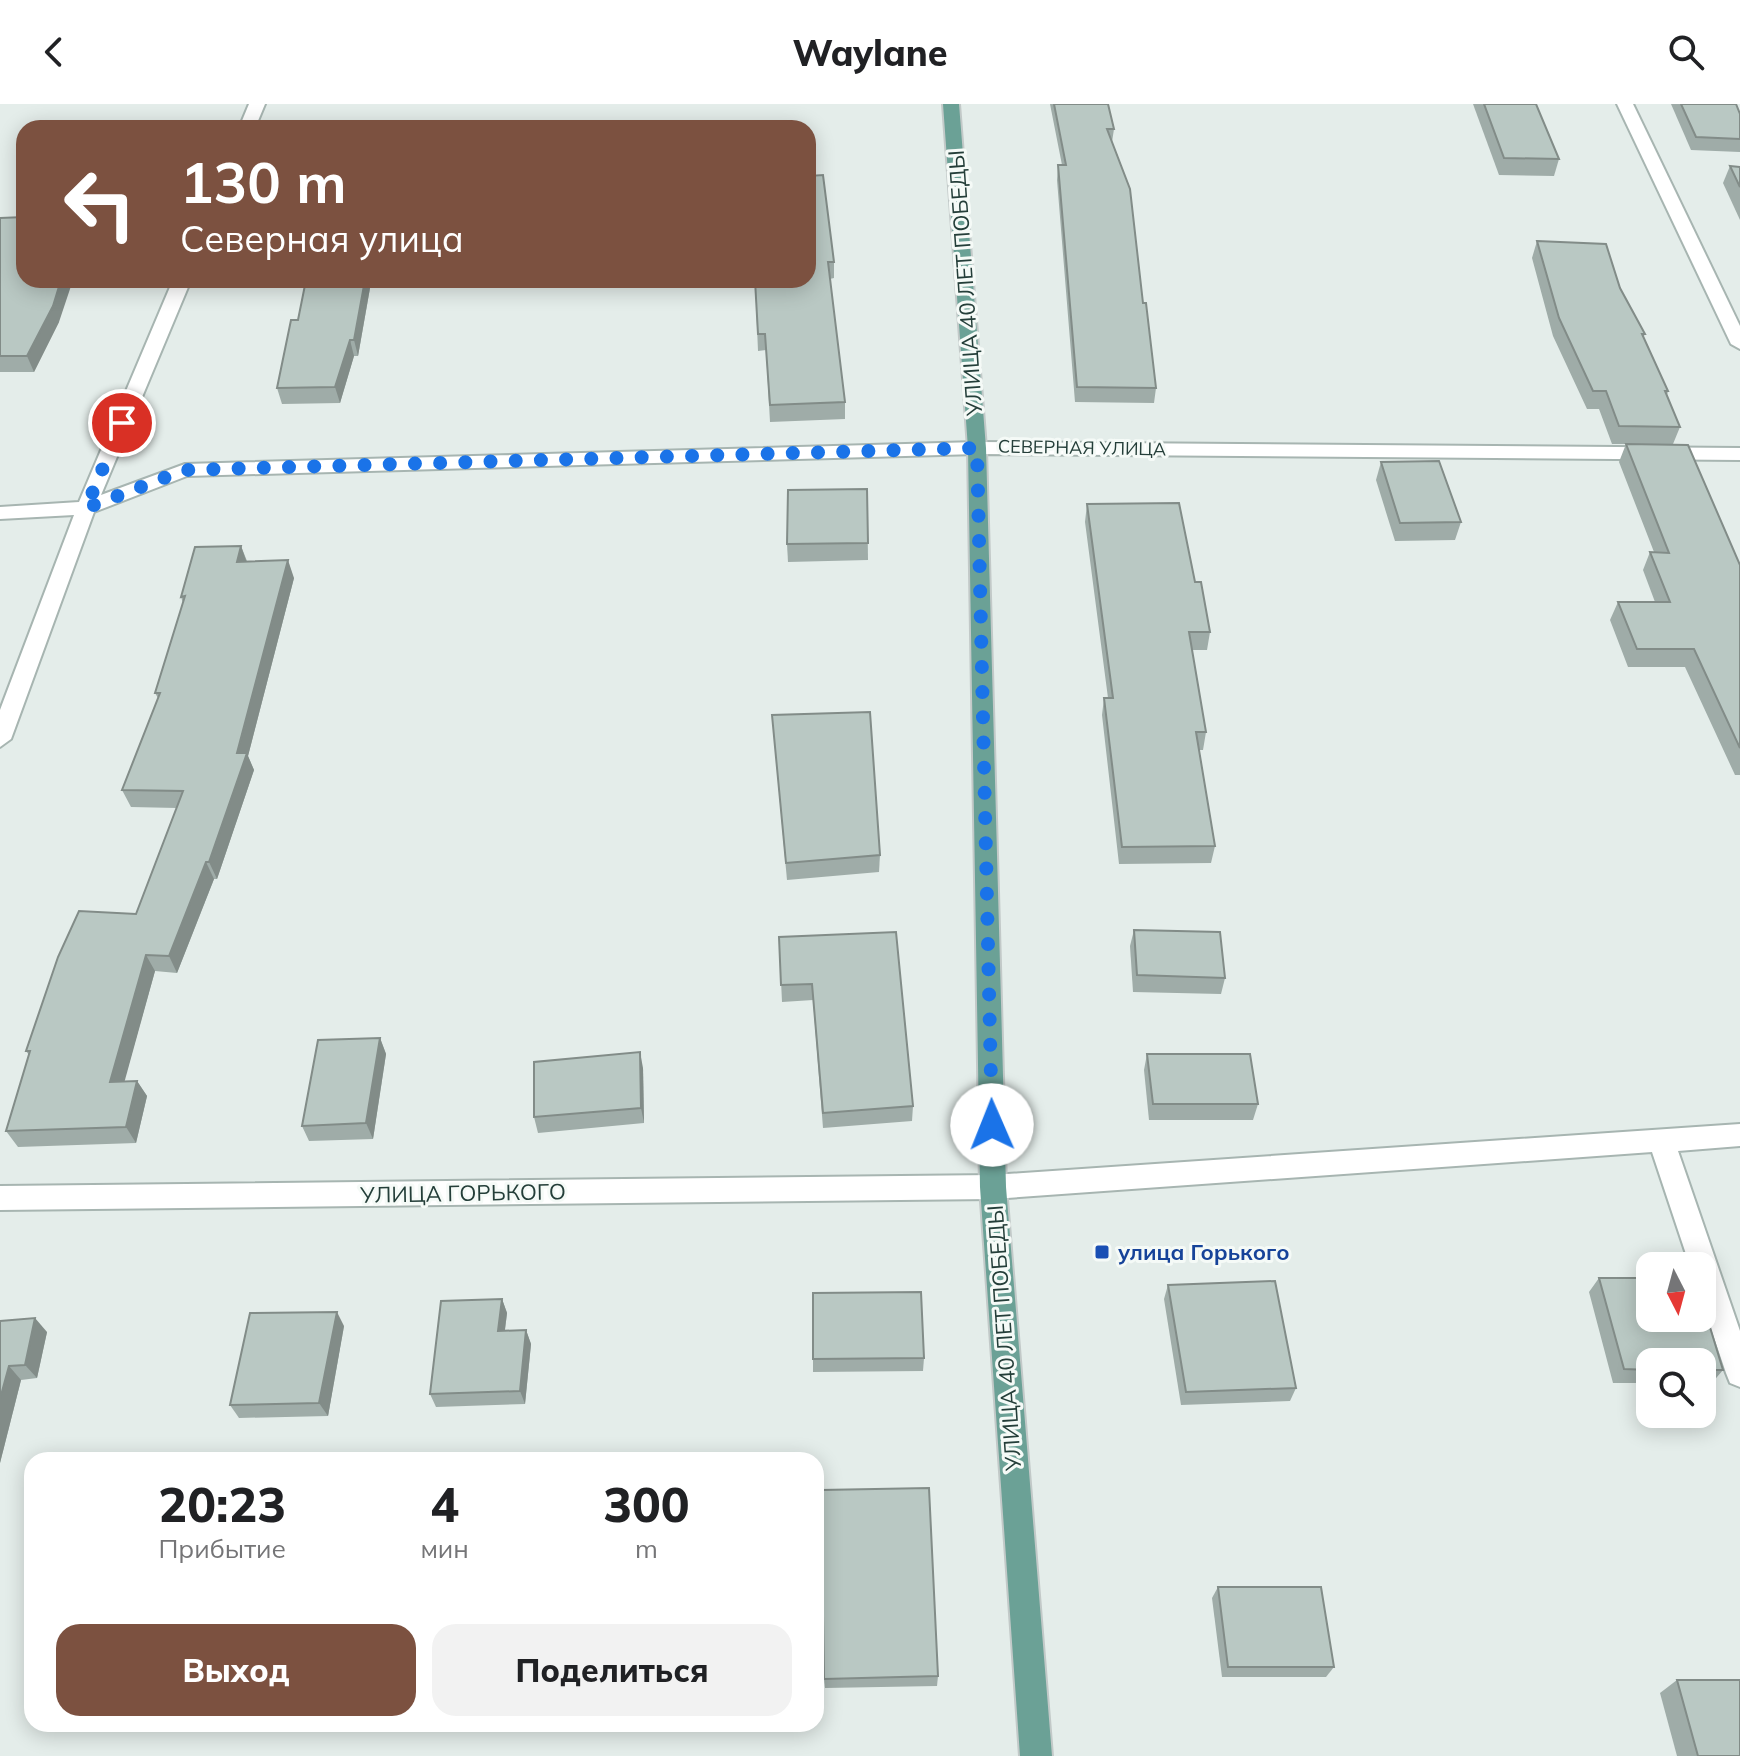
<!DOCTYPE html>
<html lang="ru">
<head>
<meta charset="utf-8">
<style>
  :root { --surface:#fff; --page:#f2f2f2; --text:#202124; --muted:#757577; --accent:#7c5140 }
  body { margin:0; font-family:Mulish,sans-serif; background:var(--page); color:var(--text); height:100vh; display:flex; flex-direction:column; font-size:30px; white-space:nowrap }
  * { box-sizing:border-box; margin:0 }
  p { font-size:26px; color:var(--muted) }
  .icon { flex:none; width:44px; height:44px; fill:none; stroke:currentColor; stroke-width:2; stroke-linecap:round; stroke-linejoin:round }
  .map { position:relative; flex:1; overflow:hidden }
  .drawer { position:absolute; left:24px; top:1348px; width:800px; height:280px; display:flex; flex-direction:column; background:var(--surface); border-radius:24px; box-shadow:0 4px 20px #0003 }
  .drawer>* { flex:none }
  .top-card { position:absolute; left:16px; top:16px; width:800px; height:168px; border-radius:24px; box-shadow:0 4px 20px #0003; background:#7c5140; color:#fff; overflow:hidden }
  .needle { width:52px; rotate:174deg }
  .tools { position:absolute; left:1636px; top:1148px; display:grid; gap:16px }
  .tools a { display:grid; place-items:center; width:80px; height:80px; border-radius:16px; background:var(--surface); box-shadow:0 4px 20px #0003; font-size:40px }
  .pin { position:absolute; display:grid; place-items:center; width:68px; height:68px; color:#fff; margin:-34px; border:4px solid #fff; border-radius:50%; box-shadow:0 2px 8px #0007 }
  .me { position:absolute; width:88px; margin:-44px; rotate:359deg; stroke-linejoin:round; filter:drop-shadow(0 0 6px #0008) }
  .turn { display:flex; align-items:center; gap:28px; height:168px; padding:0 32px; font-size:36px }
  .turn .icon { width:104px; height:104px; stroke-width:2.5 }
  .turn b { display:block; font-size:56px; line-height:68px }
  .eta { display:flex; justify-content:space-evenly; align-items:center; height:136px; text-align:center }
  .eta b { font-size:48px; font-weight:800; line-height:56px }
  .action { display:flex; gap:16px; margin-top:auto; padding:16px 32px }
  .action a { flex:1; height:92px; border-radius:24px; background:var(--accent); color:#fff; font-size:32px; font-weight:800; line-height:92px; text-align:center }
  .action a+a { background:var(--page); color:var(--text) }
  header { display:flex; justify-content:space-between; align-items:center; height:104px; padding:0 32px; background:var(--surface); font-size:36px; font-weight:800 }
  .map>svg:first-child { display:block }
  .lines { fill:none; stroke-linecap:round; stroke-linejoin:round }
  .minor-casing { stroke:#a7b5b1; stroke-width:4 }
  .major-casing { stroke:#c2c9c8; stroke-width:4 }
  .minor { fill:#fff; fill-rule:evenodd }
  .major { fill:#6ba196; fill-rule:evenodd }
  .wall { fill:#9faca8 }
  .shaded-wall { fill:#828c88 }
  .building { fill:#b9c8c3; stroke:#828c88; stroke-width:2 }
  .route { stroke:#1a73e8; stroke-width:14; stroke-dasharray:0 25.2 }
  .transit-dot { fill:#1a4fb4; stroke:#f5faf7; stroke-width:3 }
  .labels { text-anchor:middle; stroke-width:6; stroke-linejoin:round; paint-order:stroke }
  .far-street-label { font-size:18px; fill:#243e39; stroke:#f5faf7 }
  .street-label { font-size:22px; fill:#243e39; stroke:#f5faf7 }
  .transit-label { font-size:22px; font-weight:bold; fill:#164399; stroke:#f5faf7; text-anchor:start }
</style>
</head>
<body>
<header><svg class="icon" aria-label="back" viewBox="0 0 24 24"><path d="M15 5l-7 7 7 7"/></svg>Waylane<svg class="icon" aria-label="search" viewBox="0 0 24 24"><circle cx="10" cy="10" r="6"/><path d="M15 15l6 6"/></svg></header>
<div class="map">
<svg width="1740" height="1652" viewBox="0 0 1740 1652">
  <rect width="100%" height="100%" fill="#e4edea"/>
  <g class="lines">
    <defs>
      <g id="minor">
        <polygon points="249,0 265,0 255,24 239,24"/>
        <polygon points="1617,0 1633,0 1740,222 1740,245 1731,240"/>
        <polygon points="173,176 191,176 101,391 185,360 977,338 1740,344 1740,356 977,350 187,372 94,408 11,635 0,643 0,606 74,411 0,415 0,403 79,398"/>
        <polygon points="1740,1020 1740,1042 1678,1047 1740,1227 1740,1283 1730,1279 1726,1269 1702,1198 1702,1162 1690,1162 1652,1048 993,1095 0,1106 0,1082 993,1071"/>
      </g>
      <polygon id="major" points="943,0 959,0 986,344 1006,1083 1052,1652 1020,1652 980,1083 968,344"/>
    </defs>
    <!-- minor casing -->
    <use href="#minor" class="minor-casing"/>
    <!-- major casing -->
    <use href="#major" class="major-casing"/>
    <!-- minor -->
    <use href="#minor" class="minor"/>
    <!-- major -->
    <use href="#major" class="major"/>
  </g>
  <!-- wall -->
  <g class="wall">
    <polygon points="1050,0 1108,0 1114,25 1112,38 1143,199 1156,284 1154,299 1075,298 1057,76 1058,61 1062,61"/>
    <polygon points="1473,0 1536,0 1559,55 1554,72 1499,71"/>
    <polygon points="1671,0 1736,0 1740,10 1740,48 1691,46"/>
    <polygon points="808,29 811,45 810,72 834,158 834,174 830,175 845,298 845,315 770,318 766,246 758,247 755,176"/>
    <polygon points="1730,62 1740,63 1740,116 1723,79"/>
    <polygon points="0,114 59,218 34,268 0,268"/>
    <polygon points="1537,137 1645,230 1643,234 1668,287 1667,291 1680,323 1673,340 1612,340 1599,305 1587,305 1553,232 1532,154"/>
    <polygon points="306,176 385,176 384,183 370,184 358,252 354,252 340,299 282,300 277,284 298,216"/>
    <polygon points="600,176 641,176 601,179"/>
    <polygon points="1626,340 1740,461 1740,671 1735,671 1685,563 1628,563 1610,516 1618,498 1655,498 1643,466 1650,448 1654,448 1619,358"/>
    <polygon points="1381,358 1461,418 1455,436 1395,437 1376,376"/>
    <polygon points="867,385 868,456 788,458 787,440"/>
    <polygon points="1087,400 1195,478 1210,528 1207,546 1192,546 1206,628 1203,646 1199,646 1215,742 1211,759 1119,760 1102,611 1104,594 1108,594 1085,418"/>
    <polygon points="241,442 247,457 294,474 248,652 254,666 217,775 214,775 177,869 155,867 124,977 137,977 147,992 136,1039 18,1043 6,1027 29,951 26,947 136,810 177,704 131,703 122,686 158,594 155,589 183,499 181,493"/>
    <polygon points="772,611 880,751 879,768 787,776"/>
    <polygon points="1134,826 1225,874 1221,890 1133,888 1130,842"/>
    <polygon points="779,833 913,1002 912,1017 823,1024 813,896 782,898"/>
    <polygon points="380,934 386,950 373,1035 309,1037 302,1022"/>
    <polygon points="1147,950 1258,1000 1253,1016 1149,1016 1144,966"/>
    <polygon points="643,964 644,1019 538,1029 534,1013"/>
    <polygon points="1599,1174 1723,1266 1711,1280 1702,1280 1702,1258 1650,1258 1650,1279 1613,1279 1589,1188"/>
    <polygon points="1168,1181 1296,1284 1290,1297 1181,1301 1164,1195"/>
    <polygon points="502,1195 507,1209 505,1226 526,1226 531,1240 525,1300 436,1303 430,1290"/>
    <polygon points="0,1217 47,1228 37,1274 21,1276 0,1359"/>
    <polygon points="344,1222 328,1312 239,1314 230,1301"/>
    <polygon points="924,1254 923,1267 813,1268 813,1255"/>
    <polygon points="1218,1483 1334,1563 1326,1573 1222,1573 1212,1494"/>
    <polygon points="938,1572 937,1582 825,1584 824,1575"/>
    <polygon points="1677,1576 1740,1652 1677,1652 1660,1589"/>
  </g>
  <!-- shaded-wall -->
  <g class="shaded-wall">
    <polygon points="61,176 73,176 59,218 34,268 27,252"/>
    <polygon points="365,176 368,176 370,184 358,252 354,236"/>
    <polygon points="350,236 354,252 340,299 335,283"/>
    <polygon points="241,442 247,459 237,458"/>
    <polygon points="288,456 294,474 248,652 254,666 217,775 209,758"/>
    <polygon points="206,758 214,775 177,869 169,852"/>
    <polygon points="146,851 155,867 120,994 110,978"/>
    <polygon points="380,934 386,950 373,1035 366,1019"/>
    <polygon points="640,948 643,964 644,1019 641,1004"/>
    <polygon points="137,977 147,992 136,1039 126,1023"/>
    <polygon points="502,1195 507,1209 503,1240 498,1227"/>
    <polygon points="337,1208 344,1222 328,1312 319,1299"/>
    <polygon points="35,1214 47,1228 37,1274 25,1261"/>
    <polygon points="526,1226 531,1240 525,1300 520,1287"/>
    <polygon points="9,1262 21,1276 0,1359 0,1295"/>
  </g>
  <!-- building -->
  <g class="building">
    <polygon points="1054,0 1108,0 1114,25 1107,25 1130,85 1143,199 1146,199 1156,284 1077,283 1058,61 1066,61"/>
    <polygon points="1484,0 1536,0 1559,55 1504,54"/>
    <polygon points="1681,0 1736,0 1740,10 1740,35 1696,33"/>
    <polygon points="808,29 810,29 809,72 823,71 834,158 828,158 845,298 770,301 765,230 758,230 755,176 808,176"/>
    <polygon points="1730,62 1740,63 1740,83"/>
    <polygon points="24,113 24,176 61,176 53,202 27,252 0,252 0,114"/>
    <polygon points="1537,137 1606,140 1620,184 1645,230 1642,230 1668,287 1665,287 1680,323 1619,322 1606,287 1593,287 1559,214"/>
    <polygon points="306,176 365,176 354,236 350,236 335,283 277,284 291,216 298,216"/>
    <polygon points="1626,340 1688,341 1740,461 1740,644 1694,545 1637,545 1618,498 1670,498 1650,448 1669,449"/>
    <polygon points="1439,357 1461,418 1400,419 1381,358"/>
    <polygon points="867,385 868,439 787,440 788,386"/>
    <polygon points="1179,399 1195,478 1201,478 1210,528 1189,528 1206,628 1196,628 1215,742 1122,743 1104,594 1113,594 1087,400"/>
    <polygon points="241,442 237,458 288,456 237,649 247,649 209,758 206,758 169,852 146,851 110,978 137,977 126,1023 6,1027 30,947 26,947 58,853 79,807 136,810 183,687 122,686 160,589 155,589 185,492 181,493 195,443"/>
    <polygon points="870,608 880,751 786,759 772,611"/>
    <polygon points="1134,826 1220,828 1225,874 1137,871"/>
    <polygon points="896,828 913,1002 823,1009 812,880 781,881 779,833"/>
    <polygon points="380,934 366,1019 302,1022 318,936"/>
    <polygon points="640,948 641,1004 534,1013 534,958"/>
    <polygon points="1147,950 1250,950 1258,1000 1153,1000"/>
    <polygon points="1599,1174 1650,1174 1650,1214 1702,1214 1702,1197 1723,1266 1702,1266 1702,1258 1650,1258 1650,1266 1624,1265"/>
    <polygon points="1275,1177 1296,1284 1186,1288 1168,1181"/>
    <polygon points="921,1188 924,1254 813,1255 813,1189"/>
    <polygon points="502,1195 498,1227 526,1226 520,1287 430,1290 441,1197"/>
    <polygon points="337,1208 319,1299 230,1301 250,1209"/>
    <polygon points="35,1214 25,1261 9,1262 0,1295 0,1217"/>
    <polygon points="929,1384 938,1572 824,1575 821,1386"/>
    <polygon points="1218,1483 1321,1483 1334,1563 1228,1563"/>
    <polygon points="1677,1576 1740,1576 1740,1652 1698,1652"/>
  </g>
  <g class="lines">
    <!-- route -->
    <polyline class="route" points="122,319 86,404 185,366 977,344 992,1021"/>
  </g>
  <!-- markers -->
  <rect class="transit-dot" x="1094" y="1140" width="16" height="16" rx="4"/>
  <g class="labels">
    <!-- far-street labels -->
    <g class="far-street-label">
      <text transform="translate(1082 344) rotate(1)" y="6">СЕВЕРНАЯ УЛИЦА</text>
    </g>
    <!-- street labels -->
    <g class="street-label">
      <text transform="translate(965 179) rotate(-94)" y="8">УЛИЦА 40 ЛЕТ ПОБЕДЫ</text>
      <text transform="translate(463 1089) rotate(-1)" y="8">УЛИЦА ГОРЬКОГО</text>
      <text transform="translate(1004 1234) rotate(-94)" y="8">УЛИЦА 40 ЛЕТ ПОБЕДЫ</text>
    </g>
    <!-- transit labels -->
    <g class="transit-label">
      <text x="1118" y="1156">улица Горького</text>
    </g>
  </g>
</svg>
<div class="tools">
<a><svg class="needle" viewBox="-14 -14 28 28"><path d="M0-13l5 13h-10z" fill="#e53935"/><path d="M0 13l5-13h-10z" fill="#757577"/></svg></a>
<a><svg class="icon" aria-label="search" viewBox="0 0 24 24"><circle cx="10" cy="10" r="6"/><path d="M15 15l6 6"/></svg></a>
</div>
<div class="pin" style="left:122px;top:319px;background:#d93025"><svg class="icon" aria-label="arrive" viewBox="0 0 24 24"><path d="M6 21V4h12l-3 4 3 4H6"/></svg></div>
<svg class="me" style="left:992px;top:1021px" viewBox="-20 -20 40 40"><circle r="19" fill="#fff"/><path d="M0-13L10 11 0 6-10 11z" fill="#1a73e8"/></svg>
<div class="top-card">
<div class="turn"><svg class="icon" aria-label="left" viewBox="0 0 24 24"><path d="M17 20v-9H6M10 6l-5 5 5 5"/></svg><div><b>130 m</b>Северная улица</div></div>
</div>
<section class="drawer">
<div class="eta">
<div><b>20:23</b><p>Прибытие</p></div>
<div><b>4</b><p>мин</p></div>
<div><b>300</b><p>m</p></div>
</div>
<div class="action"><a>Выход</a><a>Поделиться</a></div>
</section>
</div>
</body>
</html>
